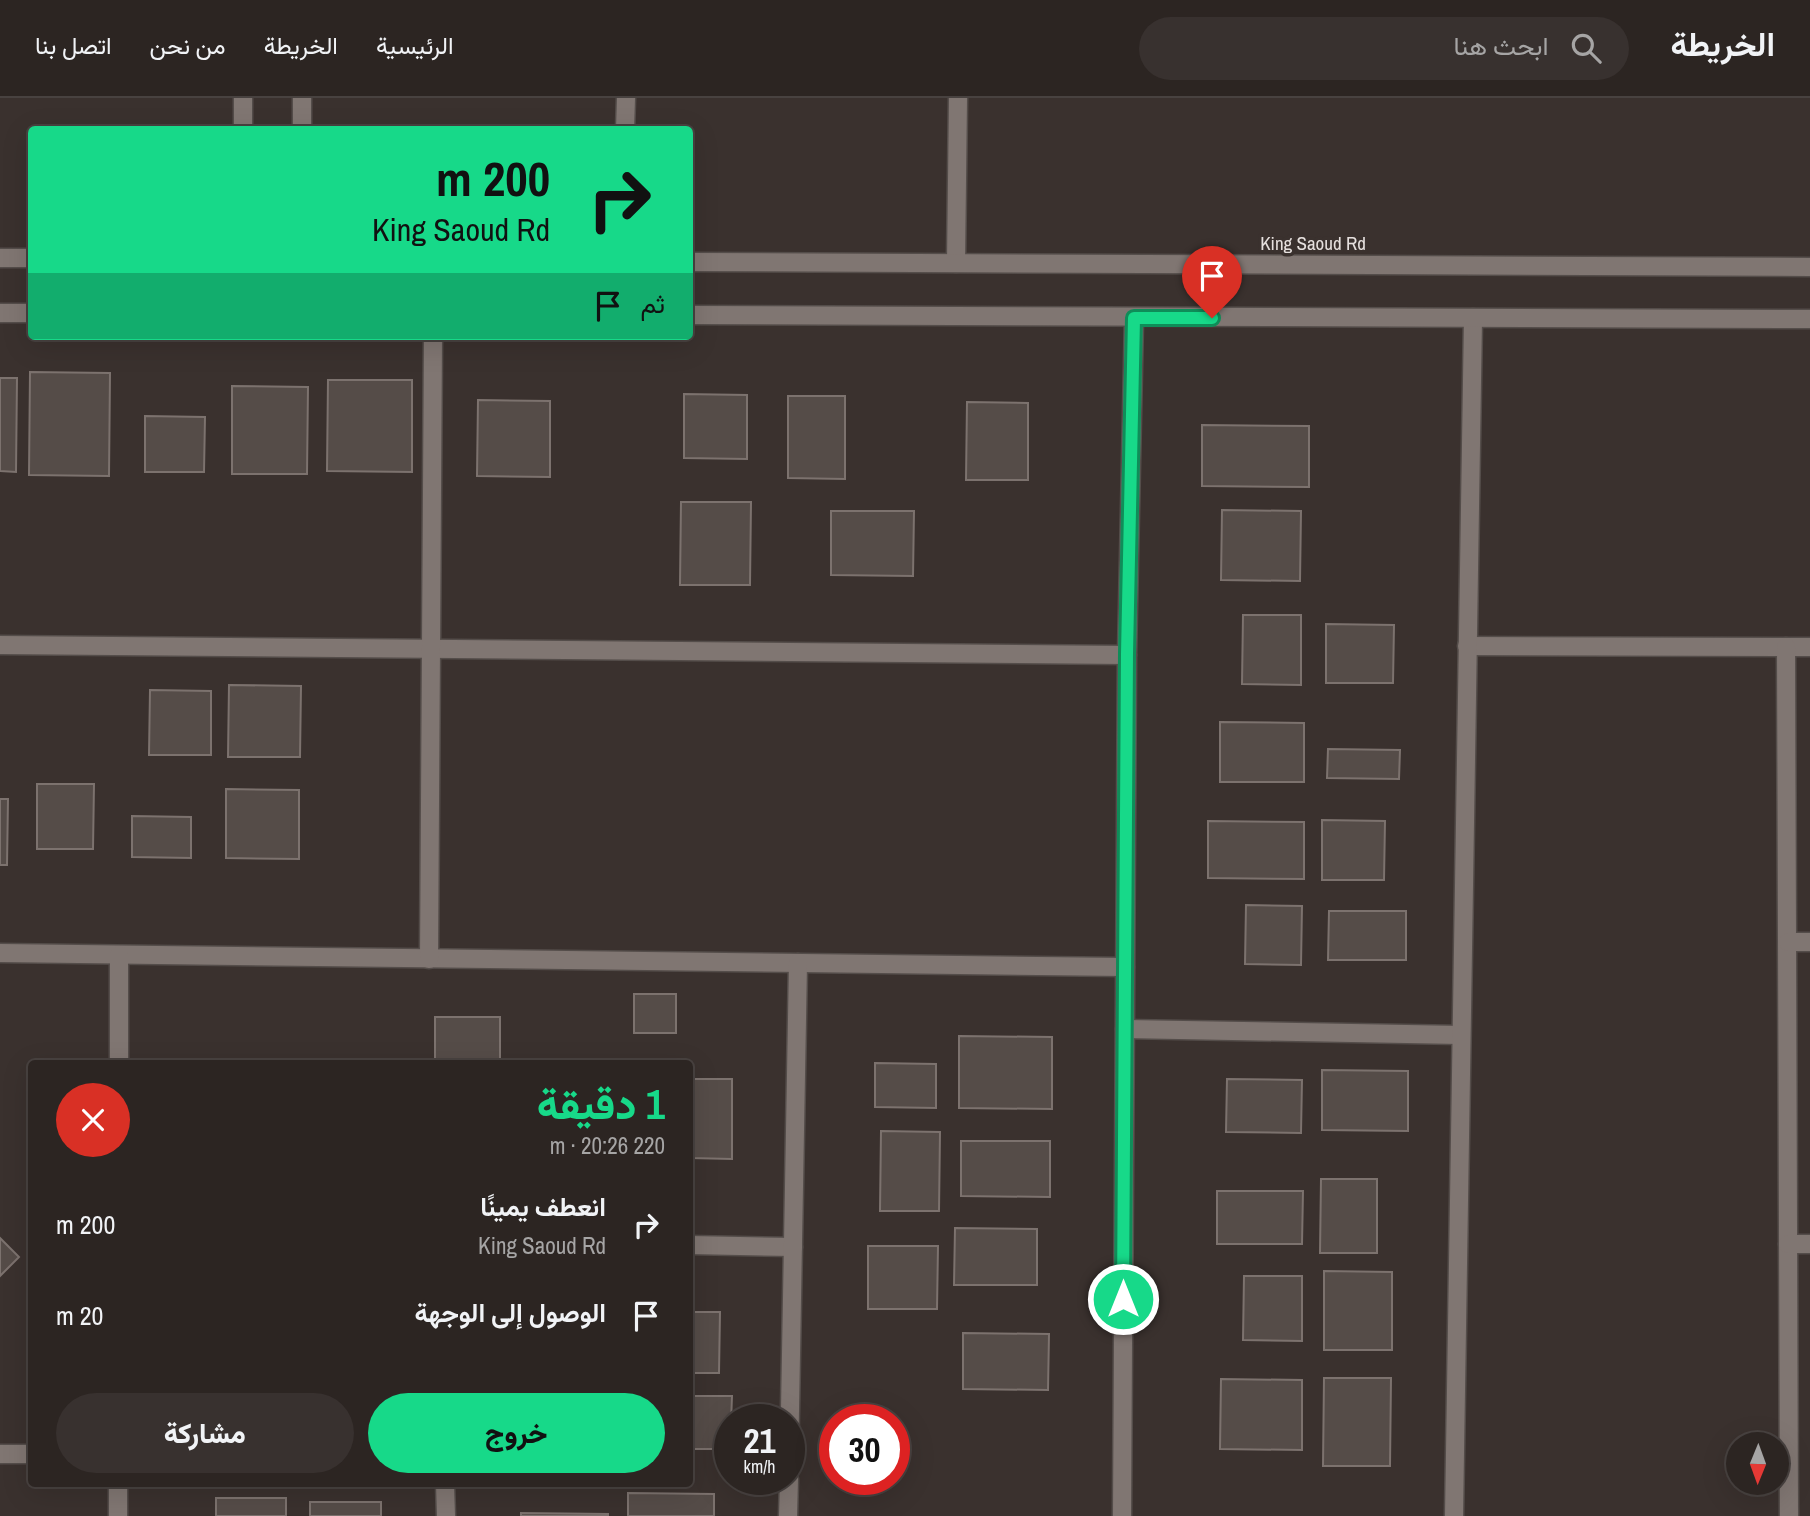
<!DOCTYPE html>
<html lang="ar">
<head>
<meta charset="utf-8">
<style>
  :root { --surface:#2c2522; --page:#38312f; --text:#f1f3f6; --muted:#a6a5a5; --line:#484240; --accent:#17d989 }
  body { margin:0; font-family:"Archivo Narrow",Vazirmatn,sans-serif; background:var(--page); color:var(--text); direction:rtl; height:100vh; display:flex; flex-direction:column; font-size:26px; white-space:nowrap }
  * { box-sizing:border-box; margin:0 }
  p { font-size:23px; color:var(--muted) }
  .icon { flex:none; width:38px; height:38px; fill:none; stroke:currentColor; stroke-width:2; stroke-linecap:round; stroke-linejoin:round }
  .map { position:relative; flex:1; overflow:hidden; direction:ltr }
  .sheet { position:absolute; left:28px; top:962px; width:665px; height:427px; display:flex; flex-direction:column; background:var(--surface); border-radius:7px; box-shadow:0 7px 28px #0002,0 0 0 2px var(--line); direction:rtl }
  .sheet>* { flex:none }
  .banner { position:absolute; left:28px; top:28px; width:665px; height:214px; border-radius:7px; box-shadow:0 7px 28px #0002,0 0 0 2px var(--line); direction:rtl; background:#17d989; color:#111; overflow:hidden }
  .needle { width:46px; rotate:181deg }
  .controls { position:absolute; left:1726px; top:1334px; display:grid; gap:14px }
  .controls a { display:grid; place-items:center; width:63px; height:63px; border-radius:50%; background:var(--surface); box-shadow:0 7px 28px #0002,0 0 0 2px var(--line); font-size:35px }
  .speed { position:absolute; left:714px; top:1306px; display:flex; gap:14px; font-size:35px; font-weight:700; text-align:center }
  .speed>* { display:grid; place-content:center; width:91px; height:91px; border-radius:50%; background:var(--surface); box-shadow:0 7px 28px #0002,0 0 0 2px var(--line); line-height:1 }
  .speed small { font-size:18px; font-weight:400 }
  .speed .limit { border:10px solid #d22; background:#fff; color:#111 }
  .pin { position:absolute; display:grid; place-items:center; width:60px; height:60px; color:#fff; margin:-72px -30px; border-radius:50% 50% 50% 0; rotate:-45deg; box-shadow:0 0 7px #0007 }
  .pin .icon { rotate:45deg }
  .me { position:absolute; width:77px; margin:-38px; rotate:0deg; stroke-linejoin:round; filter:drop-shadow(0 0 5px #0008) }
  .turn { display:flex; align-items:center; gap:24px; height:147px; padding:0 28px; font-size:32px }
  .turn .icon { width:91px; height:91px; stroke-width:2.5 }
  .turn b { display:block; font-size:49px; line-height:60px }
  .then { display:flex; align-items:center; height:66px; padding:0 28px; background:#0003; gap:14px; font-size:26px }
  .round { display:grid; place-items:center; flex:none; width:74px; height:74px; border-radius:37px; background:var(--page) }
  .summary { display:flex; align-items:center; justify-content:space-between; height:119px; padding:0 28px }
  h1 { font-size:42px; font-weight:800; line-height:52px; color:var(--accent) }
  .button { display:flex; gap:14px; margin-top:auto; padding:14px 28px }
  .button a { flex:1; height:80px; border-radius:42px; background:var(--accent); color:#111; font-size:28px; font-weight:800; line-height:80px; text-align:center }
  .button a+a { background:var(--page); color:var(--text) }
  ul { padding:0; list-style:none }
  li { display:flex; align-items:center; gap:21px; height:91px; padding:0 28px }
  li div { flex:1 }
  li b { display:block; font-size:26px }
  li em { font-style:normal }
  header { display:flex; align-items:center; gap:42px; box-sizing:border-box; height:98px; padding:0 35px; background:var(--surface); border-bottom:2px solid var(--line) }
  header strong { font-size:33px }
  nav { display:flex; gap:38px; margin-inline-start:auto; font-size:24px }
  .search { width:490px; height:63px; background:var(--page); display:flex; align-items:center; gap:18px; box-sizing:border-box; padding:0 24px; border-radius:38px; color:var(--muted); font-size:26px }
  .map>svg:first-child { display:block }
  .building { fill:#554c48; stroke:#7c726e; stroke-width:2 }
  .lines { fill:none; stroke-linecap:round; stroke-linejoin:round }
  .street-casing { stroke:#544d4a; stroke-width:21 }
  .secondary-casing { stroke:#544d4a; stroke-width:21 }
  .street { stroke:#807672; stroke-width:18 }
  .secondary { stroke:#807672; stroke-width:18 }
  .route-casing { stroke:#0f8d59; stroke-width:18 }
  .route { stroke:#17d989; stroke-width:12 }
  .labels { text-anchor:middle; stroke-width:7; stroke-linejoin:round; paint-order:stroke }
  .street-label { font-size:19px; fill:#e6e0de; stroke:#3a312e }
</style>
</head>
<body>
<header>
<strong>الخريطة</strong>
<div class="search"><svg class="icon" aria-label="search" viewBox="0 0 24 24"><circle cx="10" cy="10" r="6"/><path d="M15 15l6 6"/></svg>ابحث هنا</div>
<nav><a>الرئيسية</a><a>الخريطة</a><a>من نحن</a><a>اتصل بنا</a></nav>
</header>
<div class="map">
<svg width="1810" height="1418" viewBox="0 0 1810 1418">
  <rect width="100%" height="100%" fill="#3a312e"/>
  <!-- building -->
  <g class="building">
    <polygon points="30,274 110,275 109,378 29,377"/>
    <polygon points="0,280 17,280 16,374 0,373"/>
    <polygon points="328,282 412,282 412,374 327,373"/>
    <polygon points="232,288 308,289 307,376 232,376"/>
    <polygon points="684,296 747,297 747,361 684,360"/>
    <polygon points="788,298 845,298 845,381 788,380"/>
    <polygon points="478,302 550,303 550,379 477,378"/>
    <polygon points="967,304 1028,305 1028,382 966,382"/>
    <polygon points="145,318 205,319 204,374 145,374"/>
    <polygon points="1202,327 1309,328 1309,389 1202,388"/>
    <polygon points="681,404 751,404 750,487 680,487"/>
    <polygon points="1222,412 1301,413 1300,483 1221,482"/>
    <polygon points="831,413 914,413 913,478 831,477"/>
    <polygon points="1243,517 1301,517 1301,587 1242,586"/>
    <polygon points="1326,526 1394,527 1393,585 1326,585"/>
    <polygon points="229,587 301,588 300,659 228,659"/>
    <polygon points="150,592 211,593 211,657 149,657"/>
    <polygon points="1220,624 1304,625 1304,684 1220,684"/>
    <polygon points="1328,651 1400,652 1399,681 1327,680"/>
    <polygon points="37,686 94,686 93,751 37,751"/>
    <polygon points="226,691 299,692 299,761 226,760"/>
    <polygon points="0,701 8,701 7,767 0,767"/>
    <polygon points="132,718 191,719 191,760 132,759"/>
    <polygon points="1322,722 1385,723 1384,782 1322,782"/>
    <polygon points="1208,723 1304,724 1304,781 1208,780"/>
    <polygon points="1246,807 1302,808 1301,867 1245,866"/>
    <polygon points="1329,813 1406,813 1406,862 1328,862"/>
    <rect x="634" y="896" width="42" height="39"/>
    <rect x="435" y="919" width="65" height="47"/>
    <polygon points="959,938 1052,939 1052,1011 959,1010"/>
    <polygon points="875,965 936,966 936,1010 875,1009"/>
    <polygon points="1322,972 1408,973 1408,1033 1322,1032"/>
    <polygon points="690,981 732,981 732,1061 690,1060"/>
    <polygon points="1227,981 1302,982 1301,1035 1226,1034"/>
    <polygon points="881,1033 940,1034 939,1113 880,1113"/>
    <polygon points="961,1043 1050,1043 1050,1099 961,1098"/>
    <polygon points="1321,1081 1377,1081 1377,1155 1320,1155"/>
    <polygon points="1217,1093 1303,1093 1302,1146 1217,1146"/>
    <polygon points="955,1130 1037,1131 1037,1187 954,1187"/>
    <polygon points="0,1140 19,1159 0,1178"/>
    <polygon points="868,1148 938,1148 937,1211 868,1211"/>
    <polygon points="1324,1173 1392,1174 1392,1252 1324,1252"/>
    <polygon points="1244,1178 1302,1178 1302,1243 1243,1242"/>
    <polygon points="690,1214 720,1214 719,1275 690,1275"/>
    <polygon points="963,1235 1049,1236 1048,1292 963,1291"/>
    <polygon points="1324,1280 1391,1280 1390,1368 1323,1368"/>
    <polygon points="1221,1281 1302,1282 1302,1352 1220,1351"/>
    <polygon points="690,1298 732,1298 730,1351 690,1351"/>
    <polygon points="628,1395 714,1396 714,1418 628,1418"/>
    <rect x="216" y="1400" width="70" height="18"/>
    <rect x="310" y="1404" width="71" height="14"/>
    <polygon points="521,1415 608,1416 608,1418 521,1418"/>
  </g>
  <g class="lines">
    <defs>
      <g id="street">
        <polyline points="625,32 626,0"/>
        <polyline points="956,165 958,0"/>
        <polyline points="0,547 1127,557"/>
        <polyline points="1467,548 1810,549"/>
        <polyline points="1786,549 1789,1418"/>
        <polyline points="1788,844 1810,844"/>
        <polyline points="0,855 1125,869"/>
        <polyline points="429,861 433,238"/>
        <polyline points="1125,931 1461,937"/>
        <polyline points="119,966 119,857"/>
        <polyline points="1788,1146 1810,1146"/>
        <polyline points="690,1147 793,1149"/>
        <polyline points="0,1356 32,1356"/>
        <polyline points="789,1368 798,865"/>
        <polyline points="445,1386 446,1418"/>
        <polyline points="118,1418 118,1386"/>
        <polyline points="788,1418 789,1381"/>
        <polyline points="1122,1418 1127,557 1134,220"/>
        <polyline points="1454,1418 1473,220"/>
      </g>
      <g id="secondary">
        <polyline points="243,32 243,0"/>
        <polyline points="302,32 302,0"/>
        <polyline points="0,160 32,160"/>
        <polyline points="690,164 1810,169"/>
        <polyline points="0,215 32,215"/>
        <polyline points="690,217 1810,221"/>
      </g>
    </defs>
    <!-- street casing -->
    <use href="#street" class="street-casing"/>
    <!-- secondary casing -->
    <use href="#secondary" class="secondary-casing"/>
    <!-- street -->
    <use href="#street" class="street"/>
    <!-- secondary -->
    <use href="#secondary" class="secondary"/>
  </g>
  <g class="lines">
    <defs>
      <polyline id="route" points="1123,1201 1127,556 1134,220 1212,220"/>
    </defs>
    <!-- route casing -->
    <use href="#route" class="route-casing"/>
    <!-- route -->
    <use href="#route" class="route"/>
  </g>
  <g class="labels">
    <!-- street labels -->
    <g class="street-label">
      <text x="1313" y="152">King Saoud Rd</text>
    </g>
  </g>
</svg>
<div class="controls">
<a><svg class="needle" viewBox="-14 -14 28 28"><path d="M0-13l5 13h-10z" fill="#e53935"/><path d="M0 13l5-13h-10z" fill="#a6a5a5"/></svg></a>
</div>
<div class="speed"><div>21<small>km/h</small></div><div class="limit">30</div></div>
<div class="pin" style="left:1212px;top:220px;background:#d93025"><svg class="icon" aria-label="arrive" viewBox="0 0 24 24"><path d="M6 21V4h12l-3 4 3 4H6"/></svg></div>
<svg class="me" style="left:1123px;top:1201px" viewBox="-20 -20 40 40"><circle r="17" fill="#17d989" stroke="#fff" stroke-width="3"/><path d="M0-11L8 9 0 5-8 9z" fill="#fff"/></svg>
<div class="banner">
<div class="turn"><svg class="icon" aria-label="right" viewBox="0 0 24 24"><path d="M7 20v-9h11M14 6l5 5-5 5"/></svg><div><b>200 m</b>King Saoud Rd</div></div>
<div class="then">ثم<svg class="icon" aria-label="arrive" viewBox="0 0 24 24"><path d="M6 21V4h12l-3 4 3 4H6"/></svg></div>
</div>
<section class="sheet">
<div class="summary"><div><h1>1 دقيقة</h1><p>220 m · 20:26</p></div><a class="round" style="background:#d93025;color:#fff"><svg class="icon" aria-label="close" viewBox="0 0 24 24"><path d="M6 6l12 12M18 6L6 18"/></svg></a></div>
<ul>
<li><svg class="icon" aria-label="right" viewBox="0 0 24 24"><path d="M7 20v-9h11M14 6l5 5-5 5"/></svg><div><b>انعطف يمينًا</b><p>King Saoud Rd</p></div><em>200 m</em></li>
<li><svg class="icon" aria-label="arrive" viewBox="0 0 24 24"><path d="M6 21V4h12l-3 4 3 4H6"/></svg><div><b>الوصول إلى الوجهة</b></div><em>20 m</em></li>
</ul>
<div class="button"><a>خروج</a><a>مشاركة</a></div>
</section>
</div>
</body>
</html>
